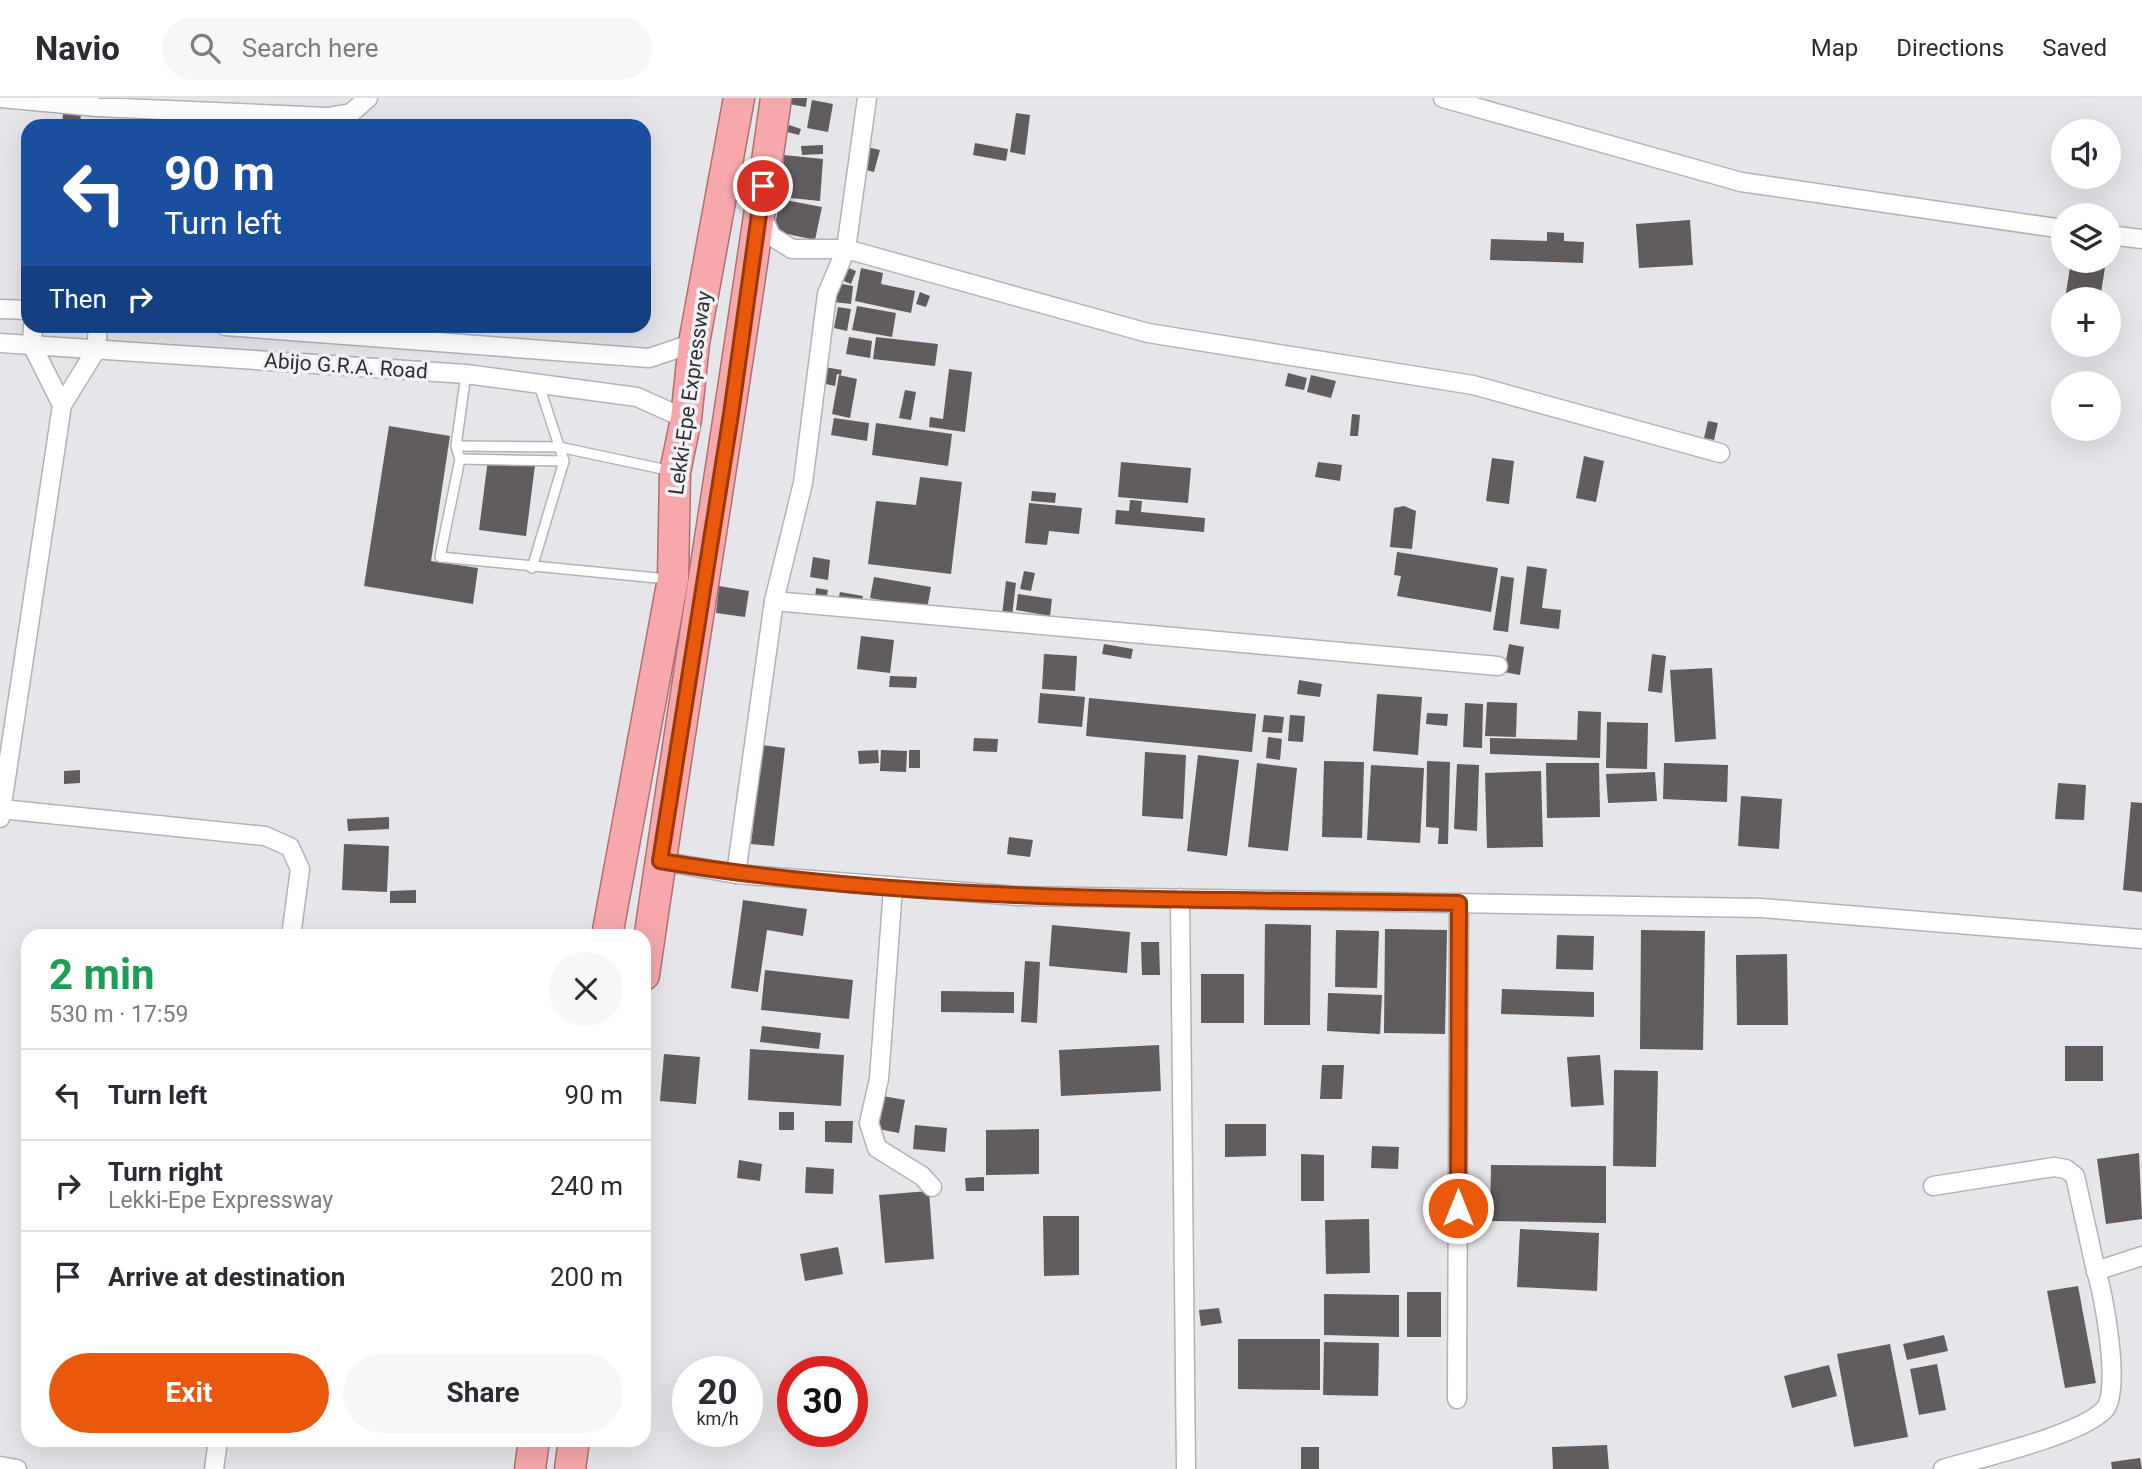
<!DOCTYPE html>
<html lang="en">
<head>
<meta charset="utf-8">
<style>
  :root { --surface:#fff; --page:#f7f7f7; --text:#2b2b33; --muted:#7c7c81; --line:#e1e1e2; --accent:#ea580c }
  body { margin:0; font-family:Roboto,sans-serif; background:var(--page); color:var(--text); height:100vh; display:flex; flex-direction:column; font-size:26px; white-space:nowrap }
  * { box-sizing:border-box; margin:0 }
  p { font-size:23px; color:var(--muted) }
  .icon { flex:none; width:38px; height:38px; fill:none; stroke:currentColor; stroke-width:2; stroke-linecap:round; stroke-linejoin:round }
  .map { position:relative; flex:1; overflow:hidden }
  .panel { position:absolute; left:21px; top:831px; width:630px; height:518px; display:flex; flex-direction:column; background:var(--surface); border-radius:21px; box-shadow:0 7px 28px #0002 }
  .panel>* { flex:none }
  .banner { position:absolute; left:21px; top:21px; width:630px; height:214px; border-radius:21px; box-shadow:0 7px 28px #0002; background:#1a4fa0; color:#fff; overflow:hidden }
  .tools { position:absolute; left:2051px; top:21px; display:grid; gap:14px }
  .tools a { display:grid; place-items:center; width:70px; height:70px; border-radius:50%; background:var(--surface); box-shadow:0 7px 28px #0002; font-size:35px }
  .speed { position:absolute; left:672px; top:1258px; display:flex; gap:14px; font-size:35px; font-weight:700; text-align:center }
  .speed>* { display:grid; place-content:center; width:91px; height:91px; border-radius:50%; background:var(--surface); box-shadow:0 7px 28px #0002; line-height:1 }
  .speed small { font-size:18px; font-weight:400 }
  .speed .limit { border:10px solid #d22; background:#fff; color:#111 }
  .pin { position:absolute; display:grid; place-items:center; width:60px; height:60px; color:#fff; margin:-30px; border:4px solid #fff; border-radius:50%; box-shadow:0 2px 7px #0007 }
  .me { position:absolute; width:77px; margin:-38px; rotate:0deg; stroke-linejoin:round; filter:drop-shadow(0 0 5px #0008) }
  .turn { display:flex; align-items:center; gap:24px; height:147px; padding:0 28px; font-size:32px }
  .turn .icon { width:91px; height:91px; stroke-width:2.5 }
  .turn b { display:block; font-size:49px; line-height:60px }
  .then { display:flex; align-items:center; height:66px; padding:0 28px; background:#0003; gap:14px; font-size:26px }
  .round { display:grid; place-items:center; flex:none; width:74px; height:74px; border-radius:37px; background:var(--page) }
  .head { display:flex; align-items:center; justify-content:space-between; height:119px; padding:0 28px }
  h1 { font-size:42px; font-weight:700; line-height:52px; color:#1e9e55 }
  .button { display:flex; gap:14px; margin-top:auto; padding:14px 28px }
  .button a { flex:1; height:80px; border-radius:42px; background:var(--accent); color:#fff; font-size:28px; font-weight:700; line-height:80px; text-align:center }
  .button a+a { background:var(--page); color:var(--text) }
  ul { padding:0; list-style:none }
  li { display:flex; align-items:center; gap:21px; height:91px; padding:0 28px; border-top:2px solid var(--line) }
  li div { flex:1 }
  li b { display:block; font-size:26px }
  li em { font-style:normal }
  header { display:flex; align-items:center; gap:42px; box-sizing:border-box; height:98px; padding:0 35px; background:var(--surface); border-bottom:2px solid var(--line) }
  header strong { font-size:33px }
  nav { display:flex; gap:38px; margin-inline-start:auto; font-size:24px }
  .search { width:490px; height:63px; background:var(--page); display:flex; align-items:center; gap:18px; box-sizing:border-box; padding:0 24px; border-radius:38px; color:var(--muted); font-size:26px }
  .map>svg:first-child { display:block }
  .building { fill:#615c5e }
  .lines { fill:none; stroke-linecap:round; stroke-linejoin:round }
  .service-casing { stroke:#b2b2b6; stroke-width:12 }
  .minor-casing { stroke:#b2b2b6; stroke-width:21 }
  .trunk-casing { stroke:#af7072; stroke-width:33 }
  .service { stroke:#fff; stroke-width:9 }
  .minor { stroke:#fff; stroke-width:18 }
  .trunk { stroke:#f6a8aa; stroke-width:30 }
  .route-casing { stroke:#983908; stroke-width:18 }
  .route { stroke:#ea580c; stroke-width:12 }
  .labels { text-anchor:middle; stroke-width:7; stroke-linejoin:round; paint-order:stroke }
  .street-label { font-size:21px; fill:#303032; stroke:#f2f2f7 }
</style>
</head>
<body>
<header>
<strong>Navio</strong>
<div class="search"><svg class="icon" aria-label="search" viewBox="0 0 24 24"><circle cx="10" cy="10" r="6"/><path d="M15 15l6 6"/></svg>Search here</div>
<nav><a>Map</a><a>Directions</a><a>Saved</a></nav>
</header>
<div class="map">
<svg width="2142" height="1371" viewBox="0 0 2142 1371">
  <rect width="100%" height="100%" fill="#e5e5ea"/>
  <!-- building -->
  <g class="building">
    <polygon points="790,0 807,0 806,9 789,6"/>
    <polygon points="812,2 833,6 828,34 807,30"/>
    <polygon points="63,15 81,15 80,28 62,28"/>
    <polygon points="1016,15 1030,17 1025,57 1010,54"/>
    <polygon points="789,27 801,31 799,37 787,34"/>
    <polygon points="975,45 1008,51 1006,63 973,57"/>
    <polygon points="823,47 823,56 802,57 801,48"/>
    <polygon points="867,49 880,52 874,74 862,71"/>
    <polygon points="784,57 823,61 820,103 781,99"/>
    <polygon points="780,101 822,109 815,142 774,133"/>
    <polygon points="1690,122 1693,167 1639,170 1636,126"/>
    <polygon points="1547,134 1564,135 1564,143 1584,144 1583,165 1490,162 1491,141 1547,143"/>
    <polygon points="2071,163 2106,163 2100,201 2065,201"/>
    <polygon points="844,168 856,173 851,186 839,181"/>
    <polygon points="861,170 883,175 881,186 915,193 911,215 855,203"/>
    <polygon points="21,173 28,173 28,183 21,184"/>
    <polygon points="837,185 853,188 851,206 834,204"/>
    <polygon points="920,194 930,198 926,209 916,206"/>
    <polygon points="857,208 896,215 892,239 852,232"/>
    <polygon points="838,209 851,211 847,233 834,230"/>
    <polygon points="849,239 872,243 870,260 846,256"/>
    <polygon points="876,239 938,246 935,268 873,261"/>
    <polygon points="824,269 842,272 841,277 837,276 835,288 821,285"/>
    <polygon points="949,271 972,274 965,334 929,329 930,319 943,321"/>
    <polygon points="1288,275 1307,280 1304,292 1285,288"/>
    <polygon points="839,277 857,281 850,320 832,316"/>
    <polygon points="1311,277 1336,283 1331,300 1307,294"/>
    <polygon points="905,292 916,294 911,322 899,320"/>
    <polygon points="1352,316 1360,317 1358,338 1350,338"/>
    <polygon points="834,320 869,325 867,343 831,337"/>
    <polygon points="1708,323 1718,325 1714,342 1704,340"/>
    <polygon points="876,325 952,336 948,368 872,357"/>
    <polygon points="389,328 450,338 431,463 478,470 473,506 364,488"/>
    <polygon points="1584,358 1604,363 1596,404 1576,400"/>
    <polygon points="1492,360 1514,363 1509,406 1486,403"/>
    <polygon points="488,361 535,367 526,438 479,432"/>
    <polygon points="1121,364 1191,370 1188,405 1118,399"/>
    <polygon points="1318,364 1342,367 1340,383 1315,379"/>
    <polygon points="920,379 962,384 951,476 868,466 876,403 916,407"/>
    <polygon points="1032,393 1056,395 1055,405 1031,403"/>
    <polygon points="1130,402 1142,403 1141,414 1205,420 1204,434 1115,426 1116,412 1129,413"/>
    <polygon points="1029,405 1082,410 1079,436 1049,433 1047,447 1025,445"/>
    <polygon points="1404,408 1416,413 1412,451 1390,449 1394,410"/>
    <polygon points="1397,454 1498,470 1491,514 1397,498 1401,478 1394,477"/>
    <polygon points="813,459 830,462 828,482 810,479"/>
    <polygon points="1527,468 1547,471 1542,510 1561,512 1559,531 1520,526"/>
    <polygon points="1024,473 1035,475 1031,493 1020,491"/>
    <polygon points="1501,478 1514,480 1508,534 1493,532"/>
    <polygon points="874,479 931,489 927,511 870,500"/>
    <polygon points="1006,483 1016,485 1012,518 1002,517"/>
    <polygon points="719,488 749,493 745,519 716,515"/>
    <polygon points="816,490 828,492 826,503 815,501"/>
    <polygon points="840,494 863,498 861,507 838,503"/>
    <polygon points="1018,496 1052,501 1050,518 1016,512"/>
    <polygon points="861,538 894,542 890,575 857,571"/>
    <polygon points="1104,546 1133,551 1131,561 1102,556"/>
    <polygon points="1509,546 1524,549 1520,577 1504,574"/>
    <polygon points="1044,556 1077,558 1075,593 1042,591"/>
    <polygon points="1652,556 1666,558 1662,595 1648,593"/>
    <polygon points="1712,570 1716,641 1675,644 1670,572"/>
    <polygon points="890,578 917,579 916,590 889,589"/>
    <polygon points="1299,582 1322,586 1320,599 1297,596"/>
    <polygon points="1040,595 1085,599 1082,629 1038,625"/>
    <polygon points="1377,596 1422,599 1418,657 1373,653"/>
    <polygon points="1089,600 1256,616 1252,654 1086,638"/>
    <polygon points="1487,604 1517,605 1516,639 1485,638"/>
    <polygon points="1465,605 1483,606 1482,650 1463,649"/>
    <polygon points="1578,613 1601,614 1600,660 1490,656 1490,640 1577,642"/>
    <polygon points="1427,615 1448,616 1447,628 1426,626"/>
    <polygon points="1264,617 1284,619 1282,635 1262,634"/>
    <polygon points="1290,617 1305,618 1303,644 1288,643"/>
    <polygon points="1607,624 1648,625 1647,671 1606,670"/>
    <polygon points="1268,639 1282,641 1280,662 1266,660"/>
    <polygon points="974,640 998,641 997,654 973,653"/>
    <polygon points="762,647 785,650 774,748 751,746"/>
    <polygon points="878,652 879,665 859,666 858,653"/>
    <polygon points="881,652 907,653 906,674 880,673"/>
    <rect x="909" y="652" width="11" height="18"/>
    <polygon points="1145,654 1186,657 1183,721 1142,718"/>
    <polygon points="1198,657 1239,662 1227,758 1187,753"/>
    <polygon points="1324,663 1364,664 1362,740 1322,739"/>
    <polygon points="1427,663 1450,664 1448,746 1438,746 1439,730 1426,729"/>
    <polygon points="1257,665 1297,670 1288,753 1248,749"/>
    <polygon points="1546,665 1599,665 1600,719 1547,720"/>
    <polygon points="1664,665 1728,667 1727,704 1663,701"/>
    <polygon points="1457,666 1479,667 1477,733 1454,731"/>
    <polygon points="1371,667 1424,670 1420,745 1367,742"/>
    <polygon points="80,672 80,685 64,686 64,673"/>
    <polygon points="1541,673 1543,749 1487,750 1485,675"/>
    <polygon points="1655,674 1657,703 1608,705 1606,676"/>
    <polygon points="2058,685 2086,687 2084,722 2055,721"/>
    <polygon points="1741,698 1782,701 1779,751 1738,748"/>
    <polygon points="2131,704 2142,705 2142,794 2123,792"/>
    <polygon points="389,719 389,731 348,733 347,721"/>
    <polygon points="1009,739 1033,742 1030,759 1007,756"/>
    <polygon points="344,746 389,748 387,794 342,792"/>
    <polygon points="416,792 416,805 390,805 390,793"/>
    <polygon points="743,802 807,811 803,838 767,832 758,894 731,890"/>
    <polygon points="1265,826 1311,827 1310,927 1264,927"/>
    <polygon points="1052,827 1130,834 1127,875 1049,868"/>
    <polygon points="1385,831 1447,832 1445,936 1384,935"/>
    <polygon points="1336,832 1379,833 1377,890 1335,889"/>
    <polygon points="1641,832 1705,833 1703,952 1640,951"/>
    <polygon points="1557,837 1594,838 1593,872 1556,871"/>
    <polygon points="1141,844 1159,844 1160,877 1142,877"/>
    <polygon points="1787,856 1788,927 1737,927 1736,857"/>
    <polygon points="1025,863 1040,864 1037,925 1021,924"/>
    <polygon points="765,872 853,882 849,921 761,912"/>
    <rect x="1201" y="876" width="43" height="49"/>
    <polygon points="1502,891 1594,894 1594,919 1501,916"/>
    <polygon points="941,893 1014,894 1014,915 941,914"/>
    <polygon points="1328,895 1382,897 1380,936 1327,933"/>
    <polygon points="762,928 821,935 819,951 760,944"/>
    <polygon points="1159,947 1161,993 1061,998 1059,952"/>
    <rect x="2065" y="948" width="38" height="35"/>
    <polygon points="750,951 844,957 841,1008 748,1002"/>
    <polygon points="664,956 700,959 696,1006 660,1003"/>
    <polygon points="1600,957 1604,1007 1571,1009 1567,959"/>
    <polygon points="1322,967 1344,967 1342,1001 1320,1001"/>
    <polygon points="1614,972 1658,973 1656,1069 1613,1068"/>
    <polygon points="883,998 905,1002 899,1035 878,1031"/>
    <rect x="779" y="1014" width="15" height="18"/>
    <polygon points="825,1023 853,1023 852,1045 825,1044"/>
    <polygon points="1225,1026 1266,1026 1266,1058 1225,1059"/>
    <polygon points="915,1027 947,1030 945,1054 913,1051"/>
    <polygon points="1039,1031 1039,1076 986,1077 986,1032"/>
    <polygon points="1372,1048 1399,1049 1398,1071 1371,1070"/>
    <polygon points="2139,1055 2142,1121 2106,1126 2097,1061"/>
    <polygon points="1301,1056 1324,1057 1324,1103 1301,1103"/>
    <polygon points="739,1062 762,1066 760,1083 737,1080"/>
    <polygon points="1491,1067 1606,1068 1606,1125 1490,1123"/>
    <polygon points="806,1069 834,1071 833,1096 805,1095"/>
    <polygon points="984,1079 984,1093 966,1093 965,1080"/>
    <polygon points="929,1093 934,1161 885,1165 879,1097"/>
    <polygon points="1043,1118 1079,1118 1079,1177 1044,1178"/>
    <polygon points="1369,1121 1370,1175 1326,1176 1325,1122"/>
    <polygon points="1520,1131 1599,1135 1597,1193 1517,1189"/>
    <polygon points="838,1149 843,1176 805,1183 800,1156"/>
    <polygon points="2078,1188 2096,1285 2065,1290 2047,1193"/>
    <rect x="1407" y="1194" width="34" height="45"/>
    <polygon points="1324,1196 1399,1197 1399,1239 1324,1237"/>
    <polygon points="1219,1210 1222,1225 1201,1228 1199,1212"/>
    <polygon points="1944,1237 1948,1253 1907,1262 1903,1246"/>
    <polygon points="1238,1241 1320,1241 1320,1292 1238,1291"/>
    <polygon points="1324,1244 1379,1245 1378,1298 1323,1297"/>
    <polygon points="1890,1246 1908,1339 1854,1349 1837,1256"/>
    <polygon points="1937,1266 1946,1312 1919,1317 1910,1271"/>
    <polygon points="1829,1267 1837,1298 1792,1310 1784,1278"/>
    <polygon points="1607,1347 1609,1371 1553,1371 1552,1349"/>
    <rect x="1301" y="1349" width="18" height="22"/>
    <polygon points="2140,1360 2142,1371 2112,1371 2111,1364"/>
  </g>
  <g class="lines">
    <defs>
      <g id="service">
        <polyline points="466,276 456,348 460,361 440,459 667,481"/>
        <polyline points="456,348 559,349 672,373"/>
        <polyline points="460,361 564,363"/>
        <polyline points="532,470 564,363 539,287"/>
      </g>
      <g id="minor">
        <polyline points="1,0 98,9 328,19 351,15 368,0"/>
        <polyline points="1443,0 1741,84 2063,131"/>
        <polyline points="762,117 771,138 792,151 846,151 1148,235 1473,287 1720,355"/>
        <polyline points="2109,137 2142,141"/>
        <polyline points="0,211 28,212"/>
        <polyline points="33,228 32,247 62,307"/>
        <polyline points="225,228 649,260 694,245"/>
        <polyline points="0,245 466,276 637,299 686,321"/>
        <polyline points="774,503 1498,568"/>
        <polyline points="1,711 265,738 290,749 300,771 291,838"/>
        <polyline points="0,720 62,307 96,252 98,228"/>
        <polyline points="660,763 736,776 1017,798 1761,810 2142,841"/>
        <polyline points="736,776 774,503 803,385 827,196 846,151 867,0"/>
        <polyline points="893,790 879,981 869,1025 877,1050 922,1078 932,1089"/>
        <polyline points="1180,800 1186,1371"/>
        <polyline points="1933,1088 2054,1069 2066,1071 2075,1078 2096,1173"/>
        <polyline points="1457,1301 1459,805"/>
        <polyline points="0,1368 17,1371"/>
        <polyline points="214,1371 218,1342"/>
        <path d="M1943 1371C1979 1360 2082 1337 2105 1311 2121 1292 2104 1196 2096 1173L2142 1158"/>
      </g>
      <g id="trunk">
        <polyline points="607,838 673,481 675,374 686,321 694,245 739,0"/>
        <path d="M644 877C686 584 735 293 776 0"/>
        <polyline points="530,1371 534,1342"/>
        <polyline points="570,1371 574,1342"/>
      </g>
    </defs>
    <!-- service casing -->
    <use href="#service" class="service-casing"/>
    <!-- minor casing -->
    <use href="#minor" class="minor-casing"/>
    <!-- trunk casing -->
    <use href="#trunk" class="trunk-casing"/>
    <!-- service -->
    <use href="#service" class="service"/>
    <!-- minor -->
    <use href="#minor" class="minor"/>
    <!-- trunk -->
    <use href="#trunk" class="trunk"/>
  </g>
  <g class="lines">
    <defs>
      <path id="route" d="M763 88 731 316 660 763C923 807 1193 800 1459 805L1458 1110"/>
    </defs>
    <!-- route casing -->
    <use href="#route" class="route-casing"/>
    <!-- route -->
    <use href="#route" class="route"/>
  </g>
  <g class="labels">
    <!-- street labels -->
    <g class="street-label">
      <text transform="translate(346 268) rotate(4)" y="7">Abijo G.R.A. Road</text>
      <text transform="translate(690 295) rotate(-82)" y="7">Lekki-Epe Expressway</text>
    </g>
  </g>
</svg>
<div class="tools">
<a><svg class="icon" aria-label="sound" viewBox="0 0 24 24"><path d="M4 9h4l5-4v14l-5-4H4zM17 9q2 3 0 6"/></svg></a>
<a><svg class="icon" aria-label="layers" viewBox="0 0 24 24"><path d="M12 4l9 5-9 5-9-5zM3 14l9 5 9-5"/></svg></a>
<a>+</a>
<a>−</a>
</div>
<div class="speed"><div>20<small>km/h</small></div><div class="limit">30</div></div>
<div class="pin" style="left:763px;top:88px;background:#d93025"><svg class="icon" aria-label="arrive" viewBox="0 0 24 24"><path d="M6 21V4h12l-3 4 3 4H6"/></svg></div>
<svg class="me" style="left:1458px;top:1110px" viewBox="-20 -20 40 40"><circle r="17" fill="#ea580c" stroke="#fff" stroke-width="3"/><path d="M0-11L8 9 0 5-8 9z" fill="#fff"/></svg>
<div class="banner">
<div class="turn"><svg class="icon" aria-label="left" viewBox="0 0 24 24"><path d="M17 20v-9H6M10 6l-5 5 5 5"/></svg><div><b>90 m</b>Turn left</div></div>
<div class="then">Then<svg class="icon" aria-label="right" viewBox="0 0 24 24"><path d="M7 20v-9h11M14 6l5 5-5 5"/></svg></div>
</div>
<section class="panel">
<div class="head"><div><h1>2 min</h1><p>530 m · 17:59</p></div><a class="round"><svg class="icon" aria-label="close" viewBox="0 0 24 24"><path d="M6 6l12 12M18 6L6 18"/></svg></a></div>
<ul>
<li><svg class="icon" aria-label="left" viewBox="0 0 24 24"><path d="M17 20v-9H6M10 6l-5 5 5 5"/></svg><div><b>Turn left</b></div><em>90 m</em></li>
<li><svg class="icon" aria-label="right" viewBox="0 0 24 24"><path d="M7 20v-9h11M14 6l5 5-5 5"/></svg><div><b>Turn right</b><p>Lekki-Epe Expressway</p></div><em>240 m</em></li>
<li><svg class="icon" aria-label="arrive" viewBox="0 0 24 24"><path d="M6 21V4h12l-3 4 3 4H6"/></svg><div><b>Arrive at destination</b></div><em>200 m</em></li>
</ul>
<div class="button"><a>Exit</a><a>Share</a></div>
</section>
</div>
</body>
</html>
